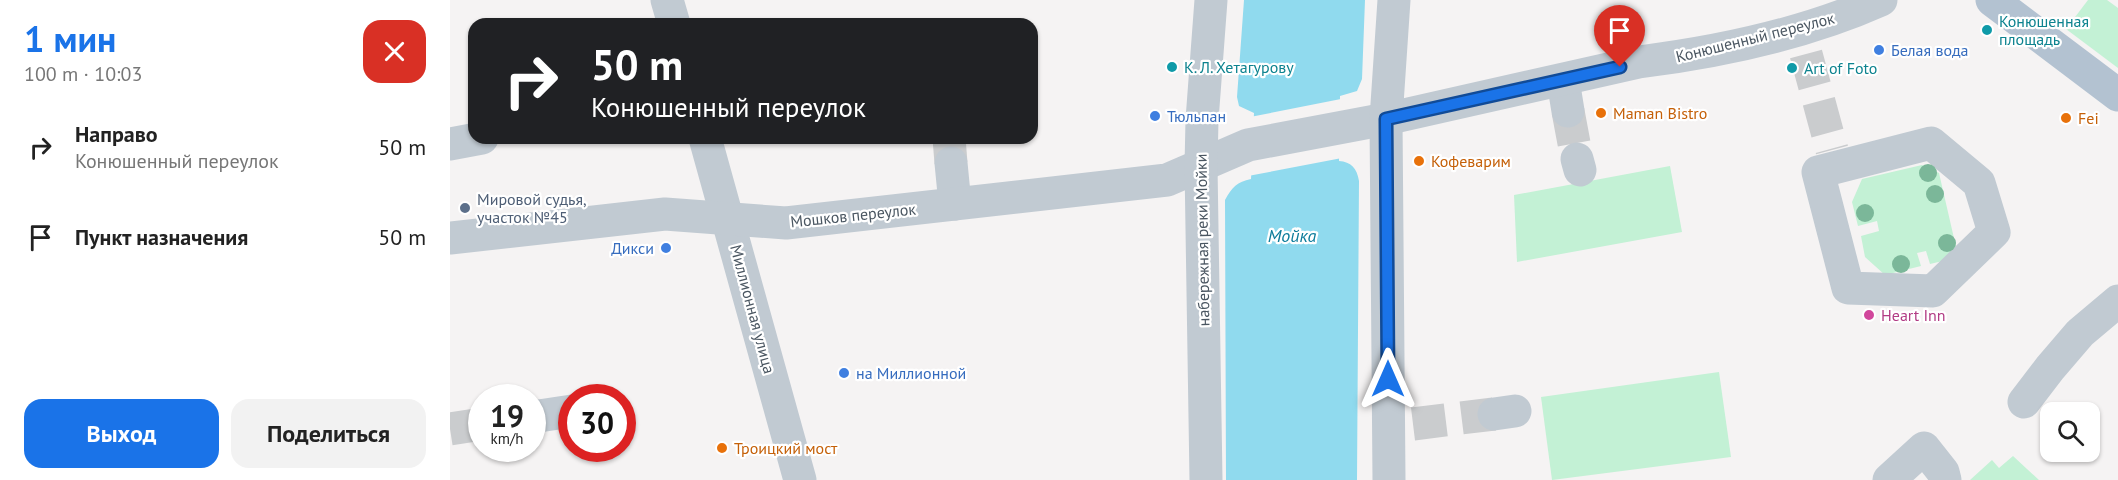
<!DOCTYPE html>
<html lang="ru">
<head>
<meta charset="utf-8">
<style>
  :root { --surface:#fff; --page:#f2f2f2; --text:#222; --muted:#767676; --accent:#1a73e8 }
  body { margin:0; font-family:"PT Sans",sans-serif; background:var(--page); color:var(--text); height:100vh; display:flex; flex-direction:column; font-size:22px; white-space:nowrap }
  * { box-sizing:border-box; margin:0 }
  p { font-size:20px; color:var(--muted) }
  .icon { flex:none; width:33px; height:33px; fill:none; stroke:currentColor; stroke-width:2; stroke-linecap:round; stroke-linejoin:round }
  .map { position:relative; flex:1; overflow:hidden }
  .drawer { display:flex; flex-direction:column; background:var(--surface); width:450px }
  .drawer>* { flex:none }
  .top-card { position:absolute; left:18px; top:18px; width:570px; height:126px; border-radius:18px; box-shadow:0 2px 4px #0004; background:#202124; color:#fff; overflow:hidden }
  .tools { position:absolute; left:1590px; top:402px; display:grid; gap:12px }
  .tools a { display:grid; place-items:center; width:60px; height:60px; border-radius:12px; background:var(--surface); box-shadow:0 2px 4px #0004; font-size:30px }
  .speed { position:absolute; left:18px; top:384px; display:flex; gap:12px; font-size:30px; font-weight:700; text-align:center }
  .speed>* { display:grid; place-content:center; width:78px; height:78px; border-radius:50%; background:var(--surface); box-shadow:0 2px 4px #0004; line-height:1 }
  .speed small { font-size:15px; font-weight:400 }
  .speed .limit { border:9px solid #d22; background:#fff; color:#111 }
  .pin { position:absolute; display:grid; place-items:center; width:51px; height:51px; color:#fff; margin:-62px -26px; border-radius:50% 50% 50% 0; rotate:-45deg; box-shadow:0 0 6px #0007 }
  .pin .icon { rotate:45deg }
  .me { position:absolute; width:66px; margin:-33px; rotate:0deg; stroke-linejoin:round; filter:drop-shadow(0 0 4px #0008) }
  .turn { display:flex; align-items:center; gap:21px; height:126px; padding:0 24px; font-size:27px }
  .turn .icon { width:78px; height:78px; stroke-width:2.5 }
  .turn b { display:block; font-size:42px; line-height:51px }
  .round { display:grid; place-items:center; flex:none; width:63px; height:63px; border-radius:18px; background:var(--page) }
  .summary { display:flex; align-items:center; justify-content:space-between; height:102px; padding:0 24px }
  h1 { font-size:36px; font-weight:700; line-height:45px; color:var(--accent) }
  .primary-button { display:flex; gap:12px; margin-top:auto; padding:12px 24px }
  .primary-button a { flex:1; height:69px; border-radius:18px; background:var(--accent); color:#fff; font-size:24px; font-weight:700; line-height:69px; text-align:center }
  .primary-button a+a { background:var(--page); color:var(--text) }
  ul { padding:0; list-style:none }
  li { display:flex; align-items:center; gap:18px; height:90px; padding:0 24px }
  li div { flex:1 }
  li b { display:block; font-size:22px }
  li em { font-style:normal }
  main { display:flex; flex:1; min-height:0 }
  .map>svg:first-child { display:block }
  .green { fill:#c3f1d5 }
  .water { fill:#90daee }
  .pier { fill:#f5f3f3 }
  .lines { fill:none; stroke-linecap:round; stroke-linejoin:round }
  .minor-tunnel { stroke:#caccce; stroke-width:33; stroke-dasharray:33 16; stroke-linecap:butt }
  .minor { stroke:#c1cad2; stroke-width:33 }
  .major { stroke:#b3c2d1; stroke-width:33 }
  .tree { fill:#7bb799 }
  .route-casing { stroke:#114b97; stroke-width:15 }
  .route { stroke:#1a73e8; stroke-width:10 }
  .culture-dot { fill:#0f9aa8; stroke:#fff; stroke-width:2 }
  .shop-dot { fill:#3f7fe0; stroke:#fff; stroke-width:2 }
  .food-dot { fill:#e8710a; stroke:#fff; stroke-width:2 }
  .service-dot { fill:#5c6f8a; stroke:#fff; stroke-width:2 }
  .hotel-dot { fill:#d1479c; stroke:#fff; stroke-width:2 }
  .labels { text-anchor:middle; stroke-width:4.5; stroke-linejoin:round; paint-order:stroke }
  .culture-label { font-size:16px; fill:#0d838f; stroke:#fff; text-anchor:start }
  .street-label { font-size:16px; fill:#4a5661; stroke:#fff }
  .shop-label { font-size:16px; fill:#366cbe; stroke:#fff; text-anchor:start }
  .food-label { font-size:16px; fill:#c56008; stroke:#fff; text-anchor:start }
  .service-label { font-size:16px; fill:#4e5e75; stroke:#fff; text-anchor:start }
  .hotel-label { font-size:16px; fill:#b23c85; stroke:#fff; text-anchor:start }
  .water-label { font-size:18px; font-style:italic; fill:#0c7c9b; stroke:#fff }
</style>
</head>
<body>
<main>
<section class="drawer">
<div class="summary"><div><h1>1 мин</h1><p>100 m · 10:03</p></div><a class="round" style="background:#d93025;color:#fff"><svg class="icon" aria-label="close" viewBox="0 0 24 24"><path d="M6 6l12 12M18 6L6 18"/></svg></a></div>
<ul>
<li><svg class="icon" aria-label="right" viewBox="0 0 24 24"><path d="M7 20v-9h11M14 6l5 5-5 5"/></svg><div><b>Направо</b><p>Конюшенный переулок</p></div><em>50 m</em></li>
<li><svg class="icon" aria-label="arrive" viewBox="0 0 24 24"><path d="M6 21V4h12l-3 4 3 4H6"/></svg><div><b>Пункт назначения</b></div><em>50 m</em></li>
</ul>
<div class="primary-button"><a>Выход</a><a>Поделиться</a></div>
</section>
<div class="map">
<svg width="1668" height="480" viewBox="0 0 1668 480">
  <rect width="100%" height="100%" fill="#f5f3f3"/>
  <!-- green -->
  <g class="green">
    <polygon points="1638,0 1657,0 1668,8 1668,68 1616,29"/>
    <polygon points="1472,165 1489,173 1506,247 1497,260 1480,264 1476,251 1467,253 1471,266 1435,275 1415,257 1411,236 1429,231 1427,221 1408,226 1402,202 1412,179"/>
    <polygon points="1220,166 1232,232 1067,262 1064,195"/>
    <polygon points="1269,372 1281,457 1102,480 1091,397"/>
    <polygon points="1563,456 1589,480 1520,480 1542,460 1549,468"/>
  </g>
  <!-- water -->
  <path class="water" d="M794 0H915L912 79 907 91 890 96 889 161C901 162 907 168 909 181L907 480H776L775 200C782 187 787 182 801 179L804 113 789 106 787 97Z"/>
  <!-- pier -->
  <polygon class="pier" points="896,98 893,99 892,158 798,176 800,117"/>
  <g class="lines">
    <!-- minor-tunnel -->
    <g class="minor-tunnel">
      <polyline points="1356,54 1382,150"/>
      <polyline points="1118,111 1127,159"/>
      <polyline points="499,138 501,163"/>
      <polyline points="963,424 1044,414"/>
      <polyline points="0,429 32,424"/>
    </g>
    <!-- minor -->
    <g class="minor">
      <polyline points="217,0 224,24"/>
      <polyline points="1113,80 1118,111"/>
      <polyline points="255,138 350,480"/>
      <polygon points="1481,143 1529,183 1544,232 1483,291 1398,288 1368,172"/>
      <polyline points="0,144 32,138"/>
      <polyline points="1127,159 1130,170"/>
      <polyline points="501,163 505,204"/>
      <path d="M0 238 215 214 336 223 717 180 798 145 936 119 1189 62C1269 52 1357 33 1431 0"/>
      <polyline points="1574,402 1600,368 1630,333 1668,301"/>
      <polyline points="1044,414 1065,411"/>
      <polyline points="82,417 122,411"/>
      <polyline points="756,480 751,166 752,120 761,0"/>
      <polyline points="939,480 936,119 944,0"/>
      <polyline points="1439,480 1474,448 1493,472 1495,480"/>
    </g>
    <!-- major -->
    <polyline class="major" points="1542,0 1668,95"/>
  </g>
  <!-- trees -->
  <g class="tree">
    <circle cx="1478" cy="173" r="9"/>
    <circle cx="1485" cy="194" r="9"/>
    <circle cx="1415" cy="213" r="9"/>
    <circle cx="1497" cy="243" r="9"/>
    <circle cx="1451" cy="264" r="9"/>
  </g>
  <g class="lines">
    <defs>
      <polyline id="route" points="938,379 936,119 1170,67"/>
    </defs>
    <!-- route casing -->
    <use href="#route" class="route-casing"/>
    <!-- route -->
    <use href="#route" class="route"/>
  </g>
  <!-- markers -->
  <g class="culture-dot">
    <circle cx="1537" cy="30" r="6"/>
    <circle cx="722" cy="67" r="6"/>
    <circle cx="1342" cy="68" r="6"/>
  </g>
  <g class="shop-dot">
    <circle cx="1429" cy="50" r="6"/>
    <circle cx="705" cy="116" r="6"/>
    <circle cx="216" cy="248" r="6"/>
    <circle cx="394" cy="373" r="6"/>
  </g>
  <g class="food-dot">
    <circle cx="1151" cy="113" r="6"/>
    <circle cx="1616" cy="118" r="6"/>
    <circle cx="969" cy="161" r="6"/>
    <circle cx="272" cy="448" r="6"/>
  </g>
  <circle class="service-dot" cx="15" cy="208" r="6"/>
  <circle class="hotel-dot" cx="1419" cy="315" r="6"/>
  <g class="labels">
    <!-- culture labels -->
    <g class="culture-label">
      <text x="1549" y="27">Конюшенная<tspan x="1549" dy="18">площадь</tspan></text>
      <text x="734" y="73">К. Л. Хетагурову</text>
      <text x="1354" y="74">Art of Foto</text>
    </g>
    <!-- street labels -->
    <g class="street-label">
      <text transform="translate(1305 37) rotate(-14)" y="6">Конюшенный переулок</text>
      <text transform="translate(403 215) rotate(-6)" y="6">Мошков переулок</text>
      <text transform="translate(752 240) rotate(-91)" y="6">набережная реки Мойки</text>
      <text transform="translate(303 309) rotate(75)" y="6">Миллионная улица</text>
    </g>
    <!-- shop labels -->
    <g class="shop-label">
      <text x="1441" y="56">Белая вода</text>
      <text x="717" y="122">Тюльпан</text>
      <text x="204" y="254" text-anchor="end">Дикси</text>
      <text x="406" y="379">на Миллионной</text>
    </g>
    <!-- food labels -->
    <g class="food-label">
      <text x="1163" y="119">Maman Bistro</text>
      <text x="1628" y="124">Fei</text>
      <text x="981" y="167">Кофеварим</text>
      <text x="284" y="454">Троицкий мост</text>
    </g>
    <!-- service labels -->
    <g class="service-label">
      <text x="27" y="205">Мировой судья,<tspan x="27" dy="18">участок №45</tspan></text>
    </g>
    <!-- hotel labels -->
    <g class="hotel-label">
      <text x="1431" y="321">Heart Inn</text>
    </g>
    <!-- water labels -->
    <g class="water-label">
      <text x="842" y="242">Мойка</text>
    </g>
  </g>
</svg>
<div class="tools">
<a><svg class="icon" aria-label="search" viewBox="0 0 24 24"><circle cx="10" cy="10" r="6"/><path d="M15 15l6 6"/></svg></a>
</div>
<div class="speed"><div>19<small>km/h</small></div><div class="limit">30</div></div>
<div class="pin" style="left:1170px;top:67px;background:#d93025"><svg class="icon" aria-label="arrive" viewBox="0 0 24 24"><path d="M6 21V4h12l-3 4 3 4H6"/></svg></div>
<svg class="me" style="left:938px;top:379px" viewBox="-20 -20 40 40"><path d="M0-17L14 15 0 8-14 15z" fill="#1a73e8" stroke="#fff" stroke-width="4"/></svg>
<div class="top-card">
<div class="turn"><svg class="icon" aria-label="right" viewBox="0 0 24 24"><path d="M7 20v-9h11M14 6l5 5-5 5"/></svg><div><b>50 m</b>Конюшенный переулок</div></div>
</div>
</div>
</main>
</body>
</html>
